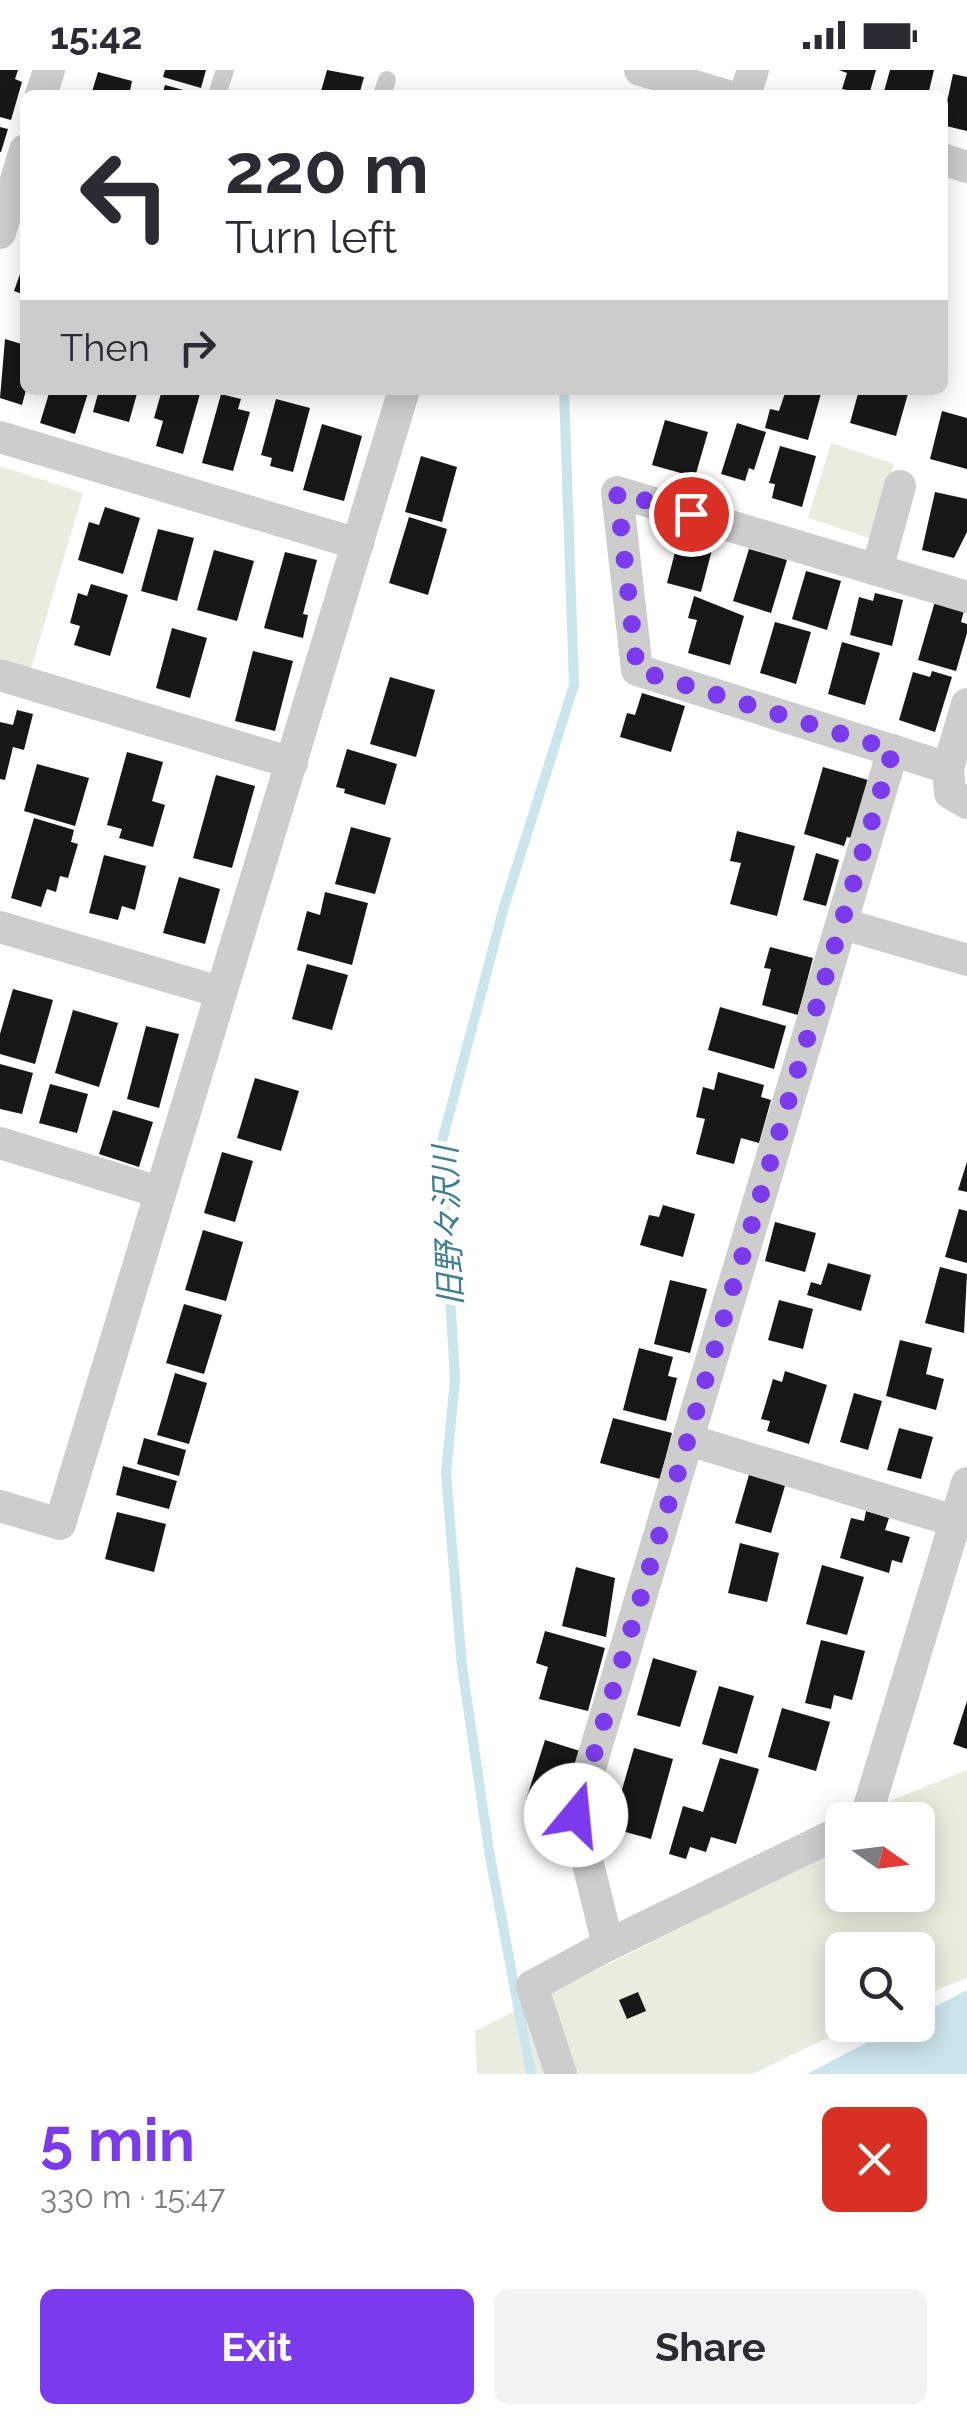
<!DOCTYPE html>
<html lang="en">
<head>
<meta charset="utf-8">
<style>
  :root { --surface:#fff; --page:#f2f2f3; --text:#2b2b33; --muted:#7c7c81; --accent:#7c3aed }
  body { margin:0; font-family:Raleway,"Noto Sans JP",sans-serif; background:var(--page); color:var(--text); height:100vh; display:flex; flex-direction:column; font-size:38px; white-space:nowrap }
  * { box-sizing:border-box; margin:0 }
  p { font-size:32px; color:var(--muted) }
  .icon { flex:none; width:55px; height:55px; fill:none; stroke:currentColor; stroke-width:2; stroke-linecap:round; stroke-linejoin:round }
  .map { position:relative; height:2004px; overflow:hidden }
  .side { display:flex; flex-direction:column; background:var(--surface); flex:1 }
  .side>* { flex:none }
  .banner { position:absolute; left:20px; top:20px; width:928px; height:305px; border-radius:15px; box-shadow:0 5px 25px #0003; background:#fff; color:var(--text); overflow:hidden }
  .needle { width:65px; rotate:104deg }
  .buttons { position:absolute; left:825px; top:1732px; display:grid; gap:20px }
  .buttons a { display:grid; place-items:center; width:110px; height:110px; border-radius:15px; background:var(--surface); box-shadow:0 5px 25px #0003; font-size:50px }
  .pin { position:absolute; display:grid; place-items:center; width:85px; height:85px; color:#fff; margin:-42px; border:5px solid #fff; border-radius:50%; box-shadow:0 2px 10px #0007 }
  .me { position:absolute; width:110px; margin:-55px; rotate:17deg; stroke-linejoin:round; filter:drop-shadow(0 0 8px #0008) }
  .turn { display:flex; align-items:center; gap:35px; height:210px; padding:0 40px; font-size:45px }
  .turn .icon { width:130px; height:130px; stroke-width:2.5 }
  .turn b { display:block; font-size:70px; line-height:85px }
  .then { display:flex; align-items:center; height:95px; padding:0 40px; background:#0003; gap:20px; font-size:38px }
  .round { display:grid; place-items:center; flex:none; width:105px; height:105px; border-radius:15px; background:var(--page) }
  .headline { display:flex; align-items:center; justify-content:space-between; height:170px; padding:0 40px }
  h1 { font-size:60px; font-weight:700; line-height:75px; color:var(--accent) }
  .button { display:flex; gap:20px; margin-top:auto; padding:20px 40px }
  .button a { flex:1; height:115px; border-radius:15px; background:var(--accent); color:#fff; font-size:40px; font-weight:700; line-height:115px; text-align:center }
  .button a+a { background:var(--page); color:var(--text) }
  .status { display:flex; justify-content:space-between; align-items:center; height:70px; padding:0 50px; background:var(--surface); direction:ltr }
  .status svg { height:28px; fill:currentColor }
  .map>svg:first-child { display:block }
  .green { fill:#e9eddf }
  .water { fill:#cbe5ec }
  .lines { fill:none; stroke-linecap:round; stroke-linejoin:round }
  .stream { stroke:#cbe5ec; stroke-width:10 }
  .building { fill:#171717 }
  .service { stroke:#cdcdcd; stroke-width:18 }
  .minor { stroke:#cdcdcd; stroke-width:32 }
  .route { stroke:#7c3aed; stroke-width:18; stroke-dasharray:0 32.4 }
  .labels { text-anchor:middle; stroke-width:10; stroke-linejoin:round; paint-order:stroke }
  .water-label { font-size:32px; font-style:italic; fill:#3e7f93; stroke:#fff }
</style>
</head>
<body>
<div class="status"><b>15:42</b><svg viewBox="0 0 49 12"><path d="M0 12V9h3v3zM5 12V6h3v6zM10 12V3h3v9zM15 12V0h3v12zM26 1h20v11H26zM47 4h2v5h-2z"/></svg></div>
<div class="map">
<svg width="967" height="2004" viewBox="0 0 967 2004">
  <rect width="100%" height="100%" fill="#fff"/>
  <!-- green -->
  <g class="green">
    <polygon points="831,373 894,394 871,469 808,448"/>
    <polygon points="0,396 83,423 31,599 0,589"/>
    <polygon points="967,1700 967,1908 918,1927 918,1880 842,1880 842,1955 855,1955 752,2004 477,2004 475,1961 842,1777 842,1825 918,1825 918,1750 871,1750 892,1730"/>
  </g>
  <!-- water -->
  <polygon class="water" points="967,1920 967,2004 807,2004 900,1955 918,1955 918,1946"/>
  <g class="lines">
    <!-- stream -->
    <polyline class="stream" points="531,2004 490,1787 462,1596 446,1404 455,1309 441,1075 504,837 574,615 564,320"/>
  </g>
  <!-- building -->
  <g class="building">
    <polygon points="0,0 18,0 15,9 22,12 11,50 0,47"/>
    <polygon points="165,0 206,0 201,18 163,7"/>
    <polygon points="327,0 364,7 359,25 320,25"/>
    <polygon points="876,0 869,25 842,19 847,3 839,0"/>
    <polygon points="890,0 934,0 928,25 883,25"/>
    <polygon points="98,2 132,11 129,25 91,25"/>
    <polygon points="953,4 967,7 967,61 942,55"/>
    <polygon points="165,15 198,24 198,25 162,25"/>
    <polygon points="0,57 8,59 1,82 0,82"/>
    <polygon points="25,190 25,225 14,221"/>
    <polygon points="5,269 25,275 26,320 22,335 0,328"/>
    <polygon points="50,320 89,320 75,364 40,353"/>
    <polygon points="99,320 138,320 129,352 93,342"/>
    <polygon points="162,320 201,320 183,384 156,376 163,351 154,348"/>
    <polygon points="786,320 822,320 808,370 765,358 770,339 779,341"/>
    <polygon points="859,320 909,320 896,366 850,353"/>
    <polygon points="221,324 241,329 238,339 250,342 233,401 202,393"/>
    <polygon points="276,329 310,338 293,402 270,396 272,388 261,385"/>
    <polygon points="942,341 967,348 967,399 930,389"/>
    <polygon points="665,350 708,362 695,407 652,395"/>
    <polygon points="737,353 766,362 754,400 749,398 745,411 721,404"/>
    <polygon points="322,354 362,366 344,431 303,420"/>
    <polygon points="780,376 816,386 802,437 772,428 775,414 769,413"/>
    <polygon points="421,386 457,397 442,452 405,442"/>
    <polygon points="935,422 967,429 967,462 954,488 922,480"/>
    <polygon points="105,437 140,448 123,504 78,490 89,452 99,455"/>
    <polygon points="409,447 447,459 428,525 389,513"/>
    <polygon points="158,459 194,468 177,531 141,521"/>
    <polygon points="680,463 714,472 701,522 667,513"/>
    <polygon points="749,479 787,490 771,543 733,531"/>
    <polygon points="214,480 254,491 237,551 197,540"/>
    <polygon points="285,482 317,490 303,544 308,545 303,568 264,558"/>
    <polygon points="806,501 841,511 827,560 792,549"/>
    <polygon points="91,514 128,525 110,586 74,575 80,556 70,553 78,523 87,526"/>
    <polygon points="875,523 903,530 892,576 850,565 859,527 873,531"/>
    <polygon points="694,526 744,546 730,595 688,583 697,550 688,548"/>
    <polygon points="936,528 965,537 961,552 967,554 967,563 956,601 918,590"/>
    <polygon points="775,552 811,562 796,614 760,603"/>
    <polygon points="172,558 207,568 190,628 156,618"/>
    <polygon points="842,572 880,583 865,635 828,624"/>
    <polygon points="253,581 293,591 275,661 235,651"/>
    <polygon points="932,601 952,607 935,662 899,650 913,602 930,607"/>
    <polygon points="390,607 435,620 416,687 370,674"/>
    <polygon points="642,623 685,636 671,682 620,667 627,643 635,645"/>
    <polygon points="17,640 33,644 24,680 13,677 5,710 0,709 0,652 13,655"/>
    <polygon points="347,679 397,694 385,735 344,723 345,719 336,717"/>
    <polygon points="127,682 163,692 152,731 165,735 153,777 119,768 122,759 107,755"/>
    <polygon points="37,694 89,708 75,756 24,741"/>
    <polygon points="823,697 875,712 859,770 847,767 844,776 804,764"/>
    <polygon points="216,705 255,716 232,798 193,788"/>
    <polygon points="34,748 74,760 71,772 78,774 68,808 60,806 56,822 47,819 41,837 11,828"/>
    <polygon points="351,757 391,768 375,824 335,814"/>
    <polygon points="737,761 795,776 777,846 730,834 741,793 730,791"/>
    <polygon points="816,783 839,790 826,836 803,830"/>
    <polygon points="104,785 146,796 135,840 122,836 118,850 89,843"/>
    <polygon points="179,807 220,819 205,874 163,863"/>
    <polygon points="325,822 368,833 352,895 297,880 307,841 320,845"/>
    <polygon points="770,877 813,888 798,945 762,935 771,899 764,898"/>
    <polygon points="307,894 348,905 332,960 292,949"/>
    <polygon points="13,919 53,930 35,994 0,984 0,964"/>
    <polygon points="720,937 786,956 774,999 708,980"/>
    <polygon points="73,940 118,953 99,1017 55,1003"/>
    <polygon points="146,956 179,964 159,1038 127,1029"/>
    <polygon points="0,994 33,1003 22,1044 0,1039"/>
    <polygon points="718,1002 764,1015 761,1027 771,1030 759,1073 741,1068 734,1094 696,1084 705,1049 696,1047 703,1017 714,1020"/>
    <polygon points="255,1008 299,1021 281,1081 237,1068"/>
    <polygon points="50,1014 88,1024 77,1063 39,1053"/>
    <polygon points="113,1040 153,1052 139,1097 99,1084"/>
    <polygon points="222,1082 253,1091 235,1152 204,1143"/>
    <polygon points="967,1092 967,1122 958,1120"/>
    <polygon points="663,1135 695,1144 683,1187 640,1175 649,1145 659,1147"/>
    <polygon points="959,1139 967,1141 967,1193 945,1187"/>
    <polygon points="775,1152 816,1163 805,1202 765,1191"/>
    <polygon points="203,1160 243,1172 226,1231 185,1220"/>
    <polygon points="828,1193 871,1205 861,1241 807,1225 811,1212 821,1215"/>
    <polygon points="940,1197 967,1204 964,1263 925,1253"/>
    <polygon points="670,1210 707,1219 690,1283 654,1274"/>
    <polygon points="779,1230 813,1239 803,1279 768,1270"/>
    <polygon points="184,1234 222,1245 204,1304 166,1293"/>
    <polygon points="900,1270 932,1278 926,1304 944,1309 936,1340 886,1326"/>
    <polygon points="639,1278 673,1287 668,1306 677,1308 666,1351 623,1340"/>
    <polygon points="785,1301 827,1315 809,1374 767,1361 770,1351 761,1349 773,1309 782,1312"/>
    <polygon points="175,1303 207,1313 189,1374 157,1365"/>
    <polygon points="854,1323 882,1331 868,1380 840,1372"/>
    <polygon points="613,1348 672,1363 660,1409 600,1393"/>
    <polygon points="899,1358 933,1367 921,1409 887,1400"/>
    <polygon points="144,1368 186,1380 179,1406 137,1394"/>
    <polygon points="123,1396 177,1411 169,1439 116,1425"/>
    <polygon points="751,1398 787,1409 771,1463 735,1453"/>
    <polygon points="866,1441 889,1448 885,1460 910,1467 902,1493 892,1490 889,1503 840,1488 851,1448 864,1451"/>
    <polygon points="117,1442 166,1454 154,1502 105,1489"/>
    <polygon points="740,1473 779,1483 767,1532 728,1523"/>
    <polygon points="822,1495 864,1507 847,1565 806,1554"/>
    <polygon points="576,1497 615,1508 606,1567 562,1556"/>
    <polygon points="545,1561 605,1578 588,1641 539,1629 548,1597 536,1593"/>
    <polygon points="821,1570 865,1581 852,1630 834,1625 831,1639 805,1633"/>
    <polygon points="653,1588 697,1601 680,1657 637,1645"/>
    <polygon points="719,1616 754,1626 737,1684 702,1674"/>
    <polygon points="967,1631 967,1679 953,1674"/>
    <polygon points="782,1638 830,1652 816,1701 768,1687"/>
    <polygon points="545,1670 580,1681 560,1741 526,1730"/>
    <polygon points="634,1678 673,1689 651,1769 611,1758"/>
    <polygon points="720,1688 759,1699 736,1774 711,1767 706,1782 690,1777 686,1789 669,1784 683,1736 703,1742"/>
    <polygon points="638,1922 646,1941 627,1949 619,1930"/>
  </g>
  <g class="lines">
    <!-- service -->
    <g class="service">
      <polyline points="217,25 225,0"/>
      <polyline points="382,25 387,10"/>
    </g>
    <!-- minor -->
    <g class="minor">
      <polyline points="640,0 725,25"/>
      <polyline points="41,25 49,0"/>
      <polyline points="745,25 753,0"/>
      <polyline points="942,89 967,97"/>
      <polyline points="0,163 25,80"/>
      <polyline points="0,367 358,474"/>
      <polyline points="877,500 900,416"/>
      <polyline points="967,527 617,422 637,600 948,698 950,723 967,733"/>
      <polyline points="0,605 292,693"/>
      <polyline points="948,698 967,634"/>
      <polyline points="843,854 967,890"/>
      <polyline points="0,857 220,922"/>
      <polyline points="0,1073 159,1122"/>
      <polyline points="689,1370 967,1455"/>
      <polyline points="0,1436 60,1454 404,320"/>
      <polyline points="865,1750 967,1413"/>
      <polyline points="842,1761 608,1875 576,1745 893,680"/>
      <polyline points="561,2004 532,1916 608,1875"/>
    </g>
  </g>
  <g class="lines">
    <!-- route -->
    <polyline class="route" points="576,1745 893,680 637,600 617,422 691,444"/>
  </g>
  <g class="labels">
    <!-- water labels -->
    <g class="water-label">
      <text transform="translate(448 1156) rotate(-92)" y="11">旧野々沢川</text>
    </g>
  </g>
</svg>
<div class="buttons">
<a><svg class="needle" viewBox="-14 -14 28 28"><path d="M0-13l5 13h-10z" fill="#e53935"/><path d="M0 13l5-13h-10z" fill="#7c7c81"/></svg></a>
<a><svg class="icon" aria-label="search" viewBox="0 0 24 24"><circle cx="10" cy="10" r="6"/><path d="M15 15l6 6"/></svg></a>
</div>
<div class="pin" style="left:691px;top:444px;background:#d93025"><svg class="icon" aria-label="arrive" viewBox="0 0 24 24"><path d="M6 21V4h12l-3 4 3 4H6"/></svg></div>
<svg class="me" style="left:576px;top:1745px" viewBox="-20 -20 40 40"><circle r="19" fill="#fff"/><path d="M0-13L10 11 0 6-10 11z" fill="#7c3aed"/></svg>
<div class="banner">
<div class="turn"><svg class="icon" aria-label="left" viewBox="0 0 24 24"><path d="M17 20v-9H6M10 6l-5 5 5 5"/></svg><div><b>220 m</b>Turn left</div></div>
<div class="then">Then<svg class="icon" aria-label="right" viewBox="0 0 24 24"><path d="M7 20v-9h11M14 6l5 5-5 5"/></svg></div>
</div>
</div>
<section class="side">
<div class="headline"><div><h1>5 min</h1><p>330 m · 15:47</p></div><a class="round" style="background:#d93025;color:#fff"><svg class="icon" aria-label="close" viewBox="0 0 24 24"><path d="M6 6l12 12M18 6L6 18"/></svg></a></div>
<div class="button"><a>Exit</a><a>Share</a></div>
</section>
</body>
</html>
